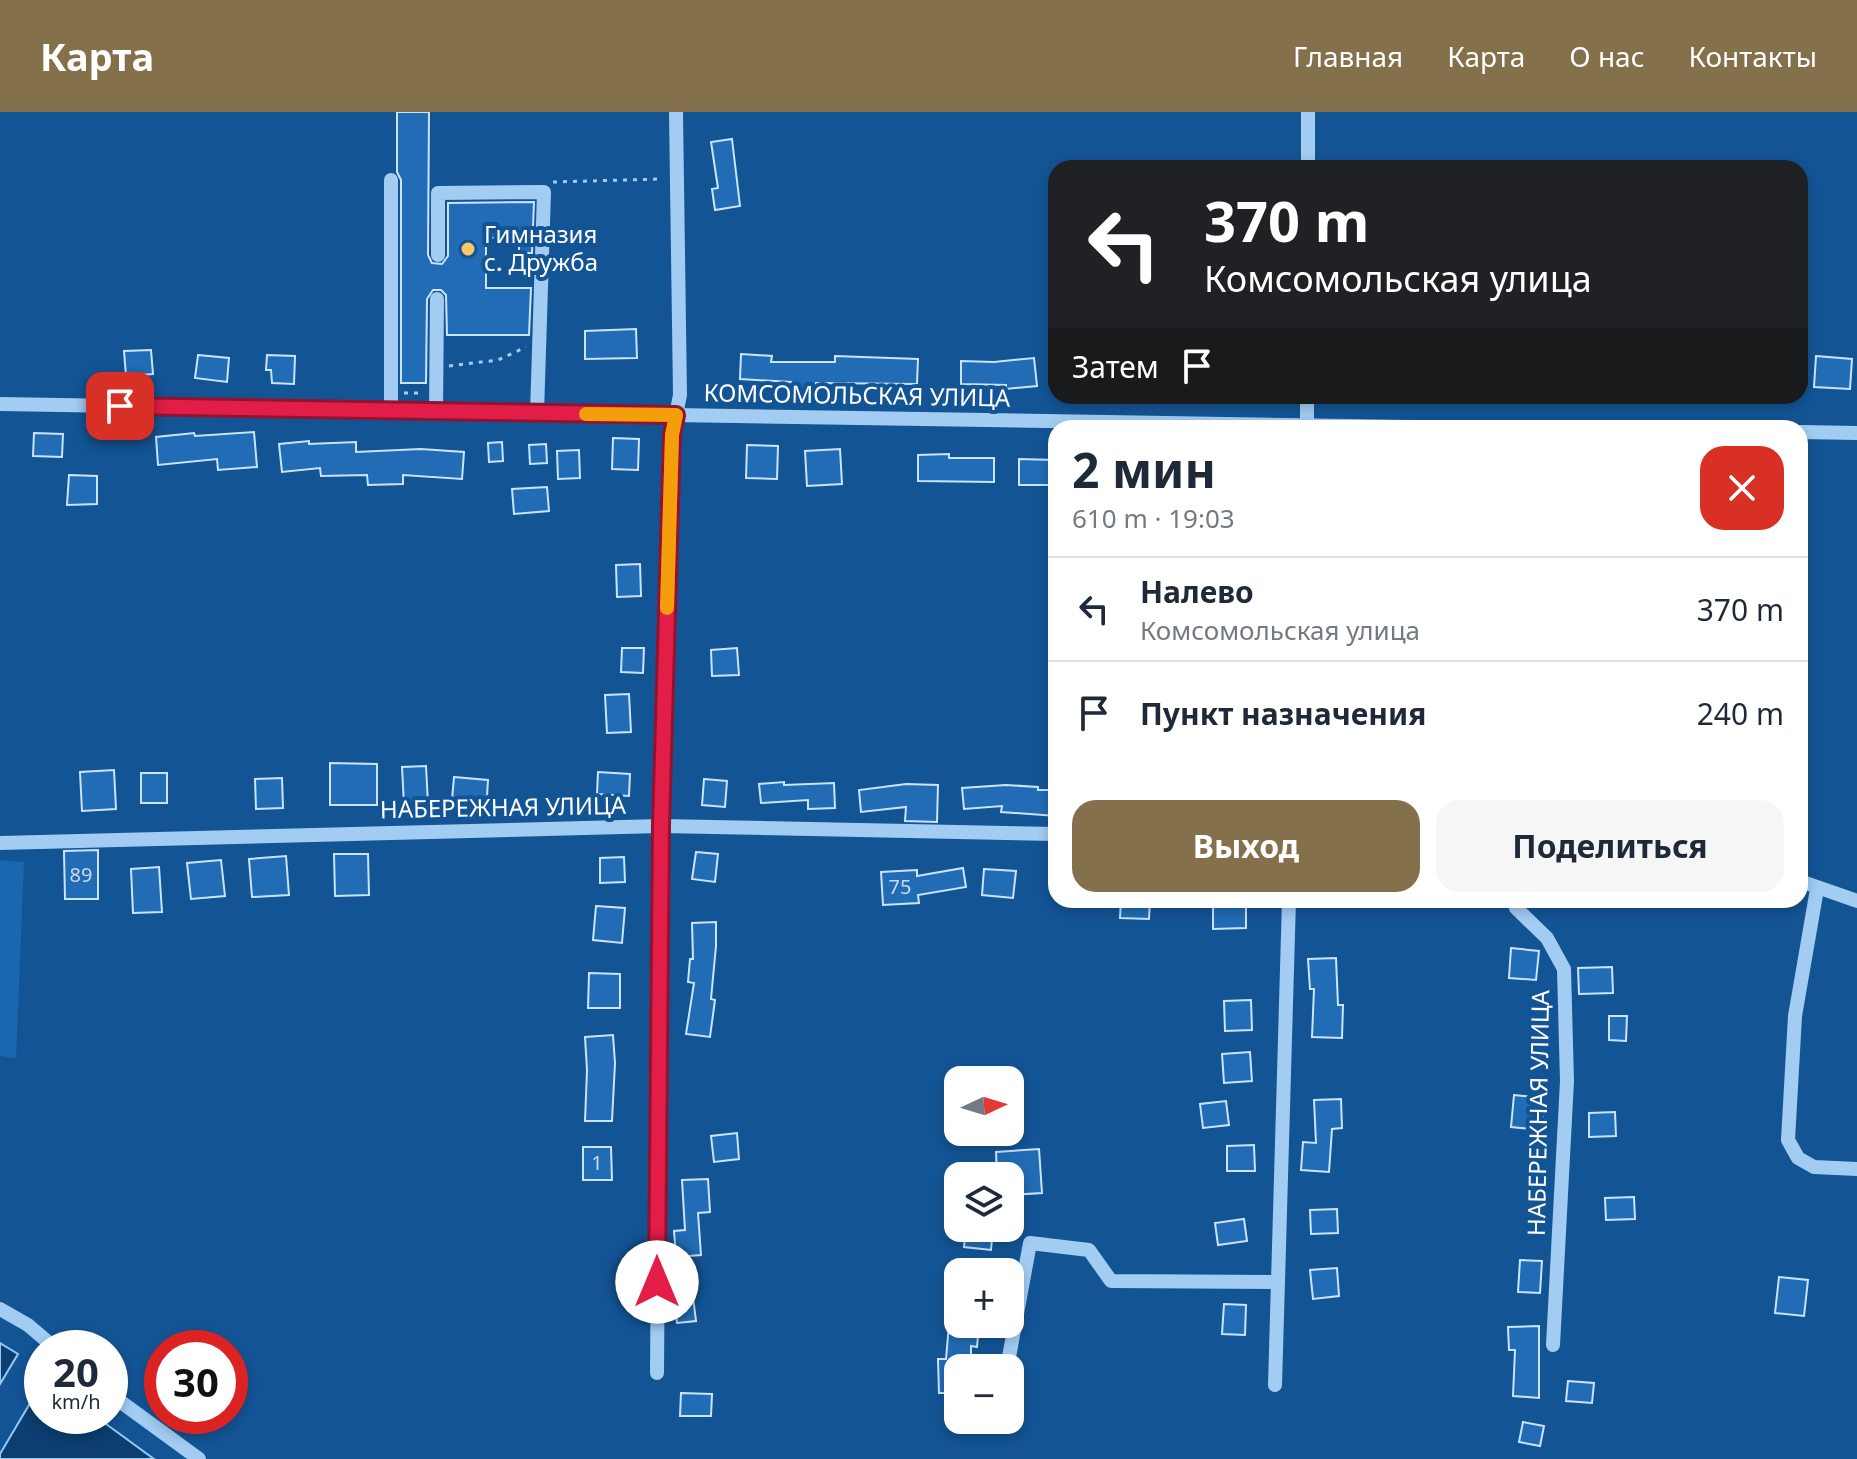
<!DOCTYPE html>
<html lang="ru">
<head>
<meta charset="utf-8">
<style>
  :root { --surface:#fff; --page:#f6f6f7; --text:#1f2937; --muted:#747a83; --line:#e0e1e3; --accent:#84714b }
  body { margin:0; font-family:"Noto Sans",sans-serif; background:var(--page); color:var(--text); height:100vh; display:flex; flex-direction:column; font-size:30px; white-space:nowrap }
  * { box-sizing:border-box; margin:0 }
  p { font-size:26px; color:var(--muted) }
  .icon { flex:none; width:44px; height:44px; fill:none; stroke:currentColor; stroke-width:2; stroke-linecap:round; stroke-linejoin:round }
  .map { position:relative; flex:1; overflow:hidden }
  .sheet { position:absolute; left:1048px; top:308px; width:760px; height:488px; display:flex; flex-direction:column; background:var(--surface); border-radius:24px; box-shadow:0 4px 12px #0003 }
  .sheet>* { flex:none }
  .guide { position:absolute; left:1048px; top:48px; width:760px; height:244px; border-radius:24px; box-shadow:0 4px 12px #0003; background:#202124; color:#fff; overflow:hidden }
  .needle { width:52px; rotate:86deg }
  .fabs { position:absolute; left:944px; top:954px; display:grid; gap:16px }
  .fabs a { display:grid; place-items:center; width:80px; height:80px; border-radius:16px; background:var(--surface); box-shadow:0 4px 12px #0003; font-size:40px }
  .speed { position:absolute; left:24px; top:1218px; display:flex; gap:16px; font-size:40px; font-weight:700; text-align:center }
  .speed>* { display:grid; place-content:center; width:104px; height:104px; border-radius:50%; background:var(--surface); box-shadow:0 4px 12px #0003; line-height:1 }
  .speed small { font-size:20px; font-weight:400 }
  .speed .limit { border:12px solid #d22; background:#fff; color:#111 }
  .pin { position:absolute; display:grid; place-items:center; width:68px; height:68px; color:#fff; margin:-34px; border-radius:16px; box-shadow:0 4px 12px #0006 }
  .me { position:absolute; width:88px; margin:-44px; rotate:0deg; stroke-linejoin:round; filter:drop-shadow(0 0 6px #0008) }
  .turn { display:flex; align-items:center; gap:28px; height:168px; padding:0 24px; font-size:36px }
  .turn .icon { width:104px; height:104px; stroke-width:2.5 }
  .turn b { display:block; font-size:56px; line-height:68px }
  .then { display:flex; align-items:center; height:76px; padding:0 24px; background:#0003; gap:16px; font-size:30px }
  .round { display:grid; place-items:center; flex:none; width:84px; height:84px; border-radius:24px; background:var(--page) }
  .summary { display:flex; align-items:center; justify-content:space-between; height:136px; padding:0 24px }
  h1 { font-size:48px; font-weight:700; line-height:60px }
  .action { display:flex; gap:16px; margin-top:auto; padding:16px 24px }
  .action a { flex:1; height:92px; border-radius:24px; background:var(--accent); color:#fff; font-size:32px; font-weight:700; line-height:92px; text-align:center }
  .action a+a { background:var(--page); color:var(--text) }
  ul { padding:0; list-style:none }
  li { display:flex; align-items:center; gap:24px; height:104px; padding:0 24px; border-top:2px solid var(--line) }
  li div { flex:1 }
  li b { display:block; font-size:30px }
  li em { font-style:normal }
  header { display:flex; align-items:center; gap:48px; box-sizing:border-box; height:112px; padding:0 40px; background:var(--accent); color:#fff }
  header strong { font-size:38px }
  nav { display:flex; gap:44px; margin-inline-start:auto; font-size:28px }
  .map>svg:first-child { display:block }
  .green { fill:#1b67af }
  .water { fill:#0c3e71; stroke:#94c8f5; stroke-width:2 }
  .building { fill:#216cb4; stroke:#cae4fd; stroke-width:2 }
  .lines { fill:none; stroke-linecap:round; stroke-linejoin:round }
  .path { stroke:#a2ccf2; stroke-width:3; stroke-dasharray:4 6; stroke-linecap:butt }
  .minor { stroke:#a2ccf2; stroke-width:14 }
  .route-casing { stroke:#92132f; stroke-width:20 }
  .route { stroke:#e11d48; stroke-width:14 }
  .slow { stroke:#f59e0b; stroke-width:14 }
  .poi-dot { fill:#ffc864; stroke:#135495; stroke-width:3 }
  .labels { text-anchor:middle; stroke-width:8; stroke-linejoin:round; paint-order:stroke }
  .number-label { font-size:20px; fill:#c8daec }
  .poi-label { font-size:24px; fill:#fff; stroke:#135495; text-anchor:start }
  .street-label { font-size:24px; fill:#fff; stroke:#135495 }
</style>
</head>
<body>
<header>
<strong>Карта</strong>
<nav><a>Главная</a><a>Карта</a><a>О нас</a><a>Контакты</a></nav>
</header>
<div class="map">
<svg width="1857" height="1347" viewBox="0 0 1857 1347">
  <rect width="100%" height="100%" fill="#135495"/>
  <!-- green -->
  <polygon class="green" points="0,748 24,750 16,946 0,944"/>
  <!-- water -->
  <g class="water">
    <polygon points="0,1231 18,1242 0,1272"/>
    <polygon points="42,1271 42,1304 95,1304 154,1347 0,1347 0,1342"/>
  </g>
  <!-- building -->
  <g class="building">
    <polygon points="397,0 429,0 428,143 432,151 442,152 448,144 448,91 534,90 532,141 519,141 519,125 486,126 486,176 531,176 529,223 447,223 446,183 441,178 433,178 427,187 426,271 401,271 401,68 397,60"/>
    <polygon points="732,27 740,94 715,98 712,77 718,76 711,30"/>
    <polygon points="636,217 637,246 585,247 585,219"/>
    <polygon points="151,238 153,262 126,264 124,239"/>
    <polygon points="741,242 772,244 771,250 835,250 835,244 918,247 917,272 816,271 816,280 791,281 791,270 740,267"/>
    <polygon points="198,243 229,246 227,270 195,266"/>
    <polygon points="267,243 295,244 294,272 272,271 271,258 266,258"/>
    <polygon points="1816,244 1852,247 1850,277 1814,275"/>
    <polygon points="1034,246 1037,274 1006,277 1006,273 961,272 961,249 994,250"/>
    <polygon points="254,320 257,355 218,358 217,347 158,353 156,325 194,321 195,324"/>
    <polygon points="34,321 63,322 62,345 33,344"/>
    <polygon points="613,326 639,327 638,358 612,357"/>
    <polygon points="309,329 309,332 356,330 356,340 421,337 464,340 462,367 403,363 403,372 368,373 367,363 321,364 320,356 282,360 279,332"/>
    <polygon points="502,330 503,349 489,350 488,331"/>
    <polygon points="546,332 547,351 530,352 529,333"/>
    <polygon points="747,333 778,334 777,367 746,366"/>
    <polygon points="840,337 842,372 807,374 805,339"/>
    <polygon points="579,338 580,366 558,367 557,339"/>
    <polygon points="949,342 949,346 994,346 994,370 918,369 918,343"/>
    <polygon points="1019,347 1055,348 1055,373 1019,373"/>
    <polygon points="69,363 97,364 97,392 67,393"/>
    <polygon points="547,375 549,399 514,402 512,377"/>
    <polygon points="640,452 641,484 617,485 616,453"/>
    <polygon points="622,536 644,536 643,561 621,560"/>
    <polygon points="737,536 739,563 712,564 711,538"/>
    <polygon points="629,582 631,620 607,621 605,583"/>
    <polygon points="330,651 377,652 377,693 330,693"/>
    <polygon points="426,654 428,692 404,693 402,655"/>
    <polygon points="114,658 116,697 82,699 80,660"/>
    <polygon points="598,660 630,662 629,684 597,682"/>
    <rect x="141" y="661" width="26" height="30"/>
    <polygon points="454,665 488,668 486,701 451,699"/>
    <polygon points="282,666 283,696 256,697 255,667"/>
    <polygon points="704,667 727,669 725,695 702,693"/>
    <polygon points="784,670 784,673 834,671 835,696 808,697 808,688 761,691 759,672"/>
    <polygon points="906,672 938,673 937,710 905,709 906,695 861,700 859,678"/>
    <polygon points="1006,673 1038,675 1038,678 1056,678 1056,704 1001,700 1002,694 964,697 962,676"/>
    <polygon points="98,738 98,787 65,787 64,739"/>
    <polygon points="696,740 718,742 715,770 692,767"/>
    <polygon points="334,742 368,742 369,783 335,784"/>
    <polygon points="286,744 289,783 252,785 249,747"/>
    <polygon points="624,745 625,770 600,771 600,746"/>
    <polygon points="221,748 225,784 191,787 187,751"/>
    <polygon points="159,755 162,800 133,801 131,757"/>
    <polygon points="963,756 966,775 918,783 919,791 883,793 881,760 917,758 917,764"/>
    <polygon points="984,757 1016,759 1013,786 982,783"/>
    <polygon points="1121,788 1150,788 1149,807 1120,806"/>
    <polygon points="1246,789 1246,816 1213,817 1213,790"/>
    <polygon points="596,794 625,796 622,831 593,828"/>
    <polygon points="716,810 716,834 711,887 715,888 710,925 686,922 694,871 688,870 690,847 693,847 692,811"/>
    <polygon points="1511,836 1539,839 1536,868 1509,866"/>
    <polygon points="1336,846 1338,893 1343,893 1342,926 1312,925 1314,877 1310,877 1308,847"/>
    <polygon points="1612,855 1613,881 1579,882 1578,856"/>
    <polygon points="589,861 620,862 620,896 588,896"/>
    <polygon points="1251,888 1252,918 1225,919 1224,889"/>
    <polygon points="1609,904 1627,904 1626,929 1609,928"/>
    <polygon points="613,923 615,951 612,1009 585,1009 587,958 585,925"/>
    <polygon points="1250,940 1252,969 1224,971 1222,942"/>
    <polygon points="1514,983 1545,986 1541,1018 1511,1015"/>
    <polygon points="1341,987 1342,1016 1332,1017 1329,1060 1301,1058 1303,1030 1316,1031 1314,988"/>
    <polygon points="1226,989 1229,1013 1203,1016 1200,992"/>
    <polygon points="1615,1000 1616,1024 1589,1025 1589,1001"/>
    <polygon points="737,1021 739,1047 714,1050 711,1024"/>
    <polygon points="1254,1033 1255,1059 1227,1059 1227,1034"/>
    <polygon points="583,1035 611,1035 612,1068 583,1068"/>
    <polygon points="1039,1037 1042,1081 1010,1083 1010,1064 997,1064 996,1040"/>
    <polygon points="708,1067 710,1100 698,1101 701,1143 676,1145 674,1119 685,1118 682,1068"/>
    <polygon points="1634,1085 1635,1107 1606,1108 1605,1086"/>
    <polygon points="1337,1097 1338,1121 1311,1122 1310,1098"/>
    <polygon points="1244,1107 1247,1129 1218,1133 1215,1111"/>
    <polygon points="966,1116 993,1116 991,1138 964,1135"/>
    <polygon points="1520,1148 1542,1149 1540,1181 1518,1180"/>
    <polygon points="1337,1156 1339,1184 1313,1187 1310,1158"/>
    <polygon points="1779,1165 1808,1168 1804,1204 1775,1201"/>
    <polygon points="693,1185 696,1209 677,1211 674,1187"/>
    <polygon points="1224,1192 1246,1193 1245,1223 1222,1222"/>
    <polygon points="949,1212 979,1212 977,1235 971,1234 971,1256 958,1256 958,1281 939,1281 938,1247 946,1247"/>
    <polygon points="1539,1214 1539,1286 1513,1284 1515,1238 1509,1238 1508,1215"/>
    <polygon points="1568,1269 1594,1271 1592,1291 1566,1289"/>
    <polygon points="681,1281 712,1282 711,1304 680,1304"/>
    <polygon points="1523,1310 1544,1314 1540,1334 1519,1330"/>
  </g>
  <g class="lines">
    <!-- path -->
    <g class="path">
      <polyline points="553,70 661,67"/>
      <polyline points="498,157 527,157"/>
      <polyline points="449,254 498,248 526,235"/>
      <polyline points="404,281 421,281"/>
    </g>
    <!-- minor -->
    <g class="minor">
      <polyline points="1308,56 1308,0"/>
      <polyline points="391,68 391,300"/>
      <polyline points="438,143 438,81 544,80 537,301"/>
      <polyline points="0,292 1474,316"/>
      <polyline points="436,300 437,187"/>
      <polyline points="1307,316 1307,284"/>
      <polyline points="1800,320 1857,321"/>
      <polyline points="0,731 661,714 1056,722"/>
      <polyline points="1800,769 1857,789"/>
      <polyline points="1817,777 1795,904 1788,1028 1798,1046 1814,1055 1857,1057"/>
      <polyline points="1518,788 1516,796 1547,826 1564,857 1567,969 1553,1233"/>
      <polyline points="0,1197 28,1213 55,1236"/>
      <polyline points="1007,1256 1030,1131 1089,1138 1111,1169 1278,1170"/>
      <polyline points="657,1261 661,714 672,323 680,283 676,0"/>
      <polyline points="1275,1273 1289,788"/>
      <polyline points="110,1282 199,1347"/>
    </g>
  </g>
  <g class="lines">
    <defs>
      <polyline id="route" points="120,294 676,303 672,323 661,714 657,1170"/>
    </defs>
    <!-- route casing -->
    <use href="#route" class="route-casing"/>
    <!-- route -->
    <use href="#route" class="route"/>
    <!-- slow -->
    <polyline class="slow" points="586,302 676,303 672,323 667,496"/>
  </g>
  <!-- markers -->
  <circle class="poi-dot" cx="468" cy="137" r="8"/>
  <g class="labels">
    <!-- number labels -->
    <g class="number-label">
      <text x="81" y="770">89</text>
      <text x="900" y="782">75</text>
      <text x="597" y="1058">1</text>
    </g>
    <!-- poi labels -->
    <g class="poi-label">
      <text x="484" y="131">Гимназия<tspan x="484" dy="28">с. Дружба</tspan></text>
    </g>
    <!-- street labels -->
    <g class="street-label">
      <text transform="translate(857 284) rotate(1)" y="8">КОМСОМОЛЬСКАЯ УЛИЦА</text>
      <text transform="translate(503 696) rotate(-1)" y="8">НАБЕРЕЖНАЯ УЛИЦА</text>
      <text transform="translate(1539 1001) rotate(-89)" y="8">НАБЕРЕЖНАЯ УЛИЦА</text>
    </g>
  </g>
</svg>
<div class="fabs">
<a><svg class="needle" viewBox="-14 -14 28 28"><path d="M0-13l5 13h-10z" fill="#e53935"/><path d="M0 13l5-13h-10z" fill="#747a83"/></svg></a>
<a><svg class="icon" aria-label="layers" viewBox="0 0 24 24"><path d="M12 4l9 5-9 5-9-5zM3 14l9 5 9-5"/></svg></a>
<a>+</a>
<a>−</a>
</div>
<div class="speed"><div>20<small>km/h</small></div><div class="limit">30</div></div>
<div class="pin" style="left:120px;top:294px;background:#d93025"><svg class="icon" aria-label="arrive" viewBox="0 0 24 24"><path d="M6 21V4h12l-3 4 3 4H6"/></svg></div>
<svg class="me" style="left:657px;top:1170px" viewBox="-20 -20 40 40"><circle r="19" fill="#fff"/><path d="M0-13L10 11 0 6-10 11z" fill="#e11d48"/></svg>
<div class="guide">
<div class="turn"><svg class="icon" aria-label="left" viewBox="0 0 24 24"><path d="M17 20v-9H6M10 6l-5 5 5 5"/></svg><div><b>370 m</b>Комсомольская улица</div></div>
<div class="then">Затем<svg class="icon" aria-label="arrive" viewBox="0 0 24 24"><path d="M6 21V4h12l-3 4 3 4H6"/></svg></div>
</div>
<section class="sheet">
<div class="summary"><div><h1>2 мин</h1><p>610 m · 19:03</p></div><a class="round" style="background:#d93025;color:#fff"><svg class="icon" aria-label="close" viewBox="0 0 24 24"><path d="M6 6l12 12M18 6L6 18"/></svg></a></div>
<ul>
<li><svg class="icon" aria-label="left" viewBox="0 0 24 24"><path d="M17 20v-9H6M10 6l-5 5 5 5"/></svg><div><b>Налево</b><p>Комсомольская улица</p></div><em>370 m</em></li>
<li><svg class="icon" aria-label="arrive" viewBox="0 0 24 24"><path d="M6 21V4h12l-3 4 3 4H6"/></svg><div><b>Пункт назначения</b></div><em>240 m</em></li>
</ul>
<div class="action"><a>Выход</a><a>Поделиться</a></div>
</section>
</div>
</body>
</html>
